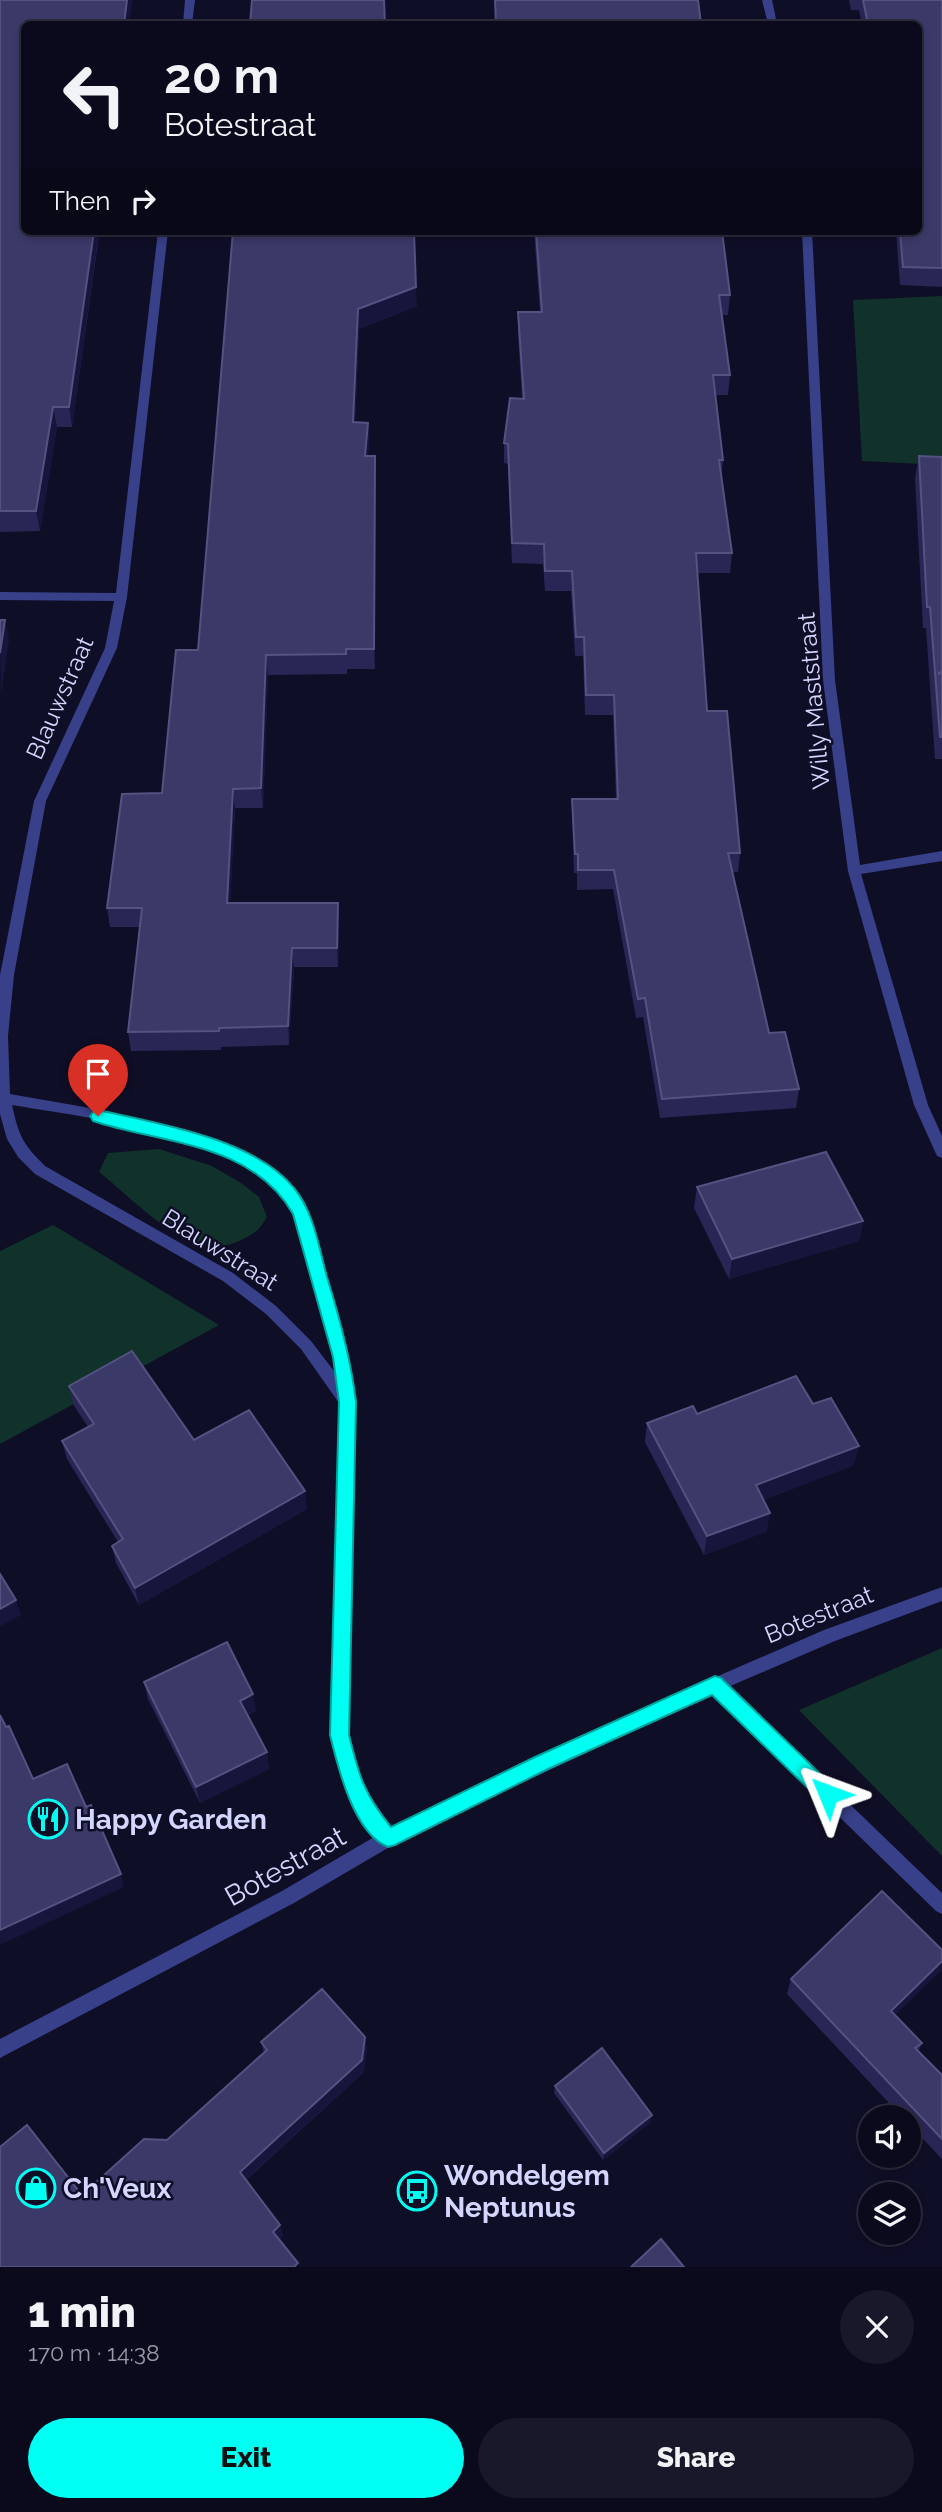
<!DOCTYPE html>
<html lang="en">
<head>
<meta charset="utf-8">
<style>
  :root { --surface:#0b0a1d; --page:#19182a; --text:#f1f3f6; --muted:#9a9aa4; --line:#2b2b3b; --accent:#00fff3 }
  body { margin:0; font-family:Raleway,sans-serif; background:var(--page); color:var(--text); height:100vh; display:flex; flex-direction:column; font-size:26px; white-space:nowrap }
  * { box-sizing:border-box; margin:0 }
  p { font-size:23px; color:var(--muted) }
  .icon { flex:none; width:38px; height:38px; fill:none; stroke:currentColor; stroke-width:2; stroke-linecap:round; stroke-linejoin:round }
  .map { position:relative; height:2267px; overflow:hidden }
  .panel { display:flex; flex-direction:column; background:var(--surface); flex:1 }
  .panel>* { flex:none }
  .banner { position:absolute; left:21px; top:21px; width:901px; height:214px; border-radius:10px; box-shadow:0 4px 10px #0003,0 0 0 2px var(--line); background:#0b0a1d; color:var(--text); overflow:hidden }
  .tools { position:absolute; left:858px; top:2105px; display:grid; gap:14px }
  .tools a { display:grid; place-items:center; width:63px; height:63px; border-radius:50%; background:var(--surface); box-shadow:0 4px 10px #0003,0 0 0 2px var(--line); font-size:35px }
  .pin { position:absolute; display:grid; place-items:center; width:60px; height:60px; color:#fff; margin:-72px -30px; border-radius:50% 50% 50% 0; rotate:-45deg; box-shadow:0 0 7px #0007 }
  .pin .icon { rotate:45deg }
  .me { position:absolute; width:77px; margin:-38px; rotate:314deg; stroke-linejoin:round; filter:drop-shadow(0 0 5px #0008) }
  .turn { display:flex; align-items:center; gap:24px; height:147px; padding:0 28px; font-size:32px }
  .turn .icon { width:91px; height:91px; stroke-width:2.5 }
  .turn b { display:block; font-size:49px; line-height:60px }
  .then { display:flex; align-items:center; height:66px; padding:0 28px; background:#0003; gap:14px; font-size:26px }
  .round { display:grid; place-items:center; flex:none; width:74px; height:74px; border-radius:37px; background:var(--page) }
  .summary { display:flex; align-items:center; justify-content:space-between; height:119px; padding:0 28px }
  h1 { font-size:42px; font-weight:800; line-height:52px }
  .button { display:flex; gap:14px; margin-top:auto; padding:14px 28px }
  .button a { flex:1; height:80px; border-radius:42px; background:var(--accent); color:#111; font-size:28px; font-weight:800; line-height:80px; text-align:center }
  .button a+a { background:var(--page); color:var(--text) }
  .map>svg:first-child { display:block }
  .green { fill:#11312b }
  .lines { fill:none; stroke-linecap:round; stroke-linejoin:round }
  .minor { fill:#374088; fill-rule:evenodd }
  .tertiary { fill:#374088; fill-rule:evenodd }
  .wall { fill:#292656 }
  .shaded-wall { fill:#17153b }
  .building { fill:#3b3968; stroke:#535280; stroke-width:2 }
  .route { fill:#00fff3; stroke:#00a69e; stroke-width:2 }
  .labels { text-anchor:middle; stroke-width:5; stroke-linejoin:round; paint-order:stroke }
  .street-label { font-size:24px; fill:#d4d6ff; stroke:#0f0e27 }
  .near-poi-label { font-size:28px; font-weight:bold; fill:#d4d6ff; stroke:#0f0e27; text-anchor:start }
  .near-street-label { font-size:28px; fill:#d4d6ff; stroke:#0f0e27 }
</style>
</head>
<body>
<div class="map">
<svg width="942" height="2267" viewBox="0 0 942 2267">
  <rect width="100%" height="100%" fill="#0f0e27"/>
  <!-- green -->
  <g class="green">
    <polygon points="942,296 942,465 862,461 853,300"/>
    <path d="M159 1149 212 1166 241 1183 259 1197 267 1217C259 1231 254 1234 239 1241 190 1264 135 1200 99 1172L108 1153Z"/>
    <polygon points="53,1225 219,1325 0,1444 0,1251"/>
    <polygon points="942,1648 942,1856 799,1710"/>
  </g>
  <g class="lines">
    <!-- minor -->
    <g class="minor">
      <polygon points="185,0 195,0 192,24 183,24"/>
      <polygon points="762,0 772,0 777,24 768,24"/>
      <path d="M158 231H168L127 597 117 648 46 801 14 975 8 1036 10 1094 107 1111 185 1129 226 1143 257 1157 281 1174 308 1213 349 1357 355 1402 347 1735 363 1785 398 1838 395 1844 389 1846C360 1835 338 1763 331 1735L339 1403 301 1349 266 1314 223 1281 35 1174 18 1157 7 1139 0 1114V975L34 801 105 648 114 601 0 600V592L116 593ZM12 1105C91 1119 254 1134 293 1213 300 1226 303 1244 307 1259 316 1292 325 1324 335 1357L337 1375 311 1341 276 1306 233 1273 45 1166C22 1143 19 1136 12 1105Z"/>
      <polygon points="802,231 812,231 835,680 860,865 942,851 942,861 861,874 928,1105 942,1136 942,1158 937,1156 914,1105 848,871 823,680"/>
      <polygon points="715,1677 721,1680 942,1893 942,1914 936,1911 709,1690 707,1685 709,1680"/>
    </g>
    <!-- tertiary -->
    <polygon class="tertiary" points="942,1587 942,1601 835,1641 721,1690 410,1835 294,1903 0,2058 0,2039 282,1891 398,1823 709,1680 824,1630"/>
  </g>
  <!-- wall -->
  <g class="wall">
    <polygon points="0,0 132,0 72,427 57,427 40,531 0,532"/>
    <polygon points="849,0 942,0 942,287 900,285 896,231 919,231 919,24 862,24 859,10 851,10"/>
    <polygon points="233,231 417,306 359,329 355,422 368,423 369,442 368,456 375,456 375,669 347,669 347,674 268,675 263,808 235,808 230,903 339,922 338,967 294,967 289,1045 221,1047 221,1050 131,1051 128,1032 140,927 110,927 107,908 162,793 198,650"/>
    <polygon points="534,231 726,231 726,237 723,237 730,295 728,315 722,315 730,375 728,395 715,395 723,460 721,477 732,553 730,573 697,573 707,711 740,853 738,872 733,872 769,1033 799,1089 796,1108 660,1118 643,1017 636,1018 613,889 577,890 577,873 574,873 572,819 572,799 616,799 613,715 585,715 583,656 575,656 571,591 545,591 543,564 512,563 508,464 504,463 504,443 522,399 518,332 518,312 540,312"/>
    <polygon points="919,456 942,457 942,759 935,759 926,628 923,628 915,478"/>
    <polygon points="697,1187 863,1221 859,1241 729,1279 694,1208"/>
    <polygon points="69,1386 194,1440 307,1509 139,1605 116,1563 112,1546 118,1542 67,1459 62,1441 88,1427 73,1404"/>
    <polygon points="813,1404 854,1465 763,1500 767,1531 704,1555 645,1442 647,1423 697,1414"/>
    <polygon points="144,1682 256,1711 248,1715 267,1752 269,1769 200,1803 148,1699"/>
    <polygon points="942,1950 941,1970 895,2015 922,2043 918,2052 942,2075 942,2159 908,2123 908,2118 903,2118 787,1994 791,1979"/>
    <polygon points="365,2037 367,2050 363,2073 246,2180 280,2225 283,2236 279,2239 82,2195 167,2140 264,2053 261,2042"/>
    <polygon points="555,2086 651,2122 603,2160 554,2093"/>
  </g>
  <!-- shaded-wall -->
  <g class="shaded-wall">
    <polygon points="127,0 132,0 129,24 124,24"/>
    <polygon points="94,231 99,231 72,427 69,407"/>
    <polygon points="416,287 417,306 359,329 354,442 353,422 358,309"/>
    <polygon points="53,407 57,427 40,531 36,511"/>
    <polygon points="368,423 369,442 366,475 365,456"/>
    <polygon points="375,456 376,475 375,669 374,649"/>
    <polygon points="5,620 9,640 1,696 0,653"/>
    <polygon points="266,655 268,675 263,808 261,788"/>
    <polygon points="233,789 235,808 229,922 227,903"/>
    <polygon points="338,903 339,922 338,967 337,948"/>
    <polygon points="292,948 294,967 289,1045 288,1026"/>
    <polygon points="863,1221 859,1241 729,1279 732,1259"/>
    <polygon points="859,1446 854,1465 752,1504 756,1485"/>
    <polygon points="305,1491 307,1509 139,1605 135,1588"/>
    <polygon points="770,1513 767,1531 704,1555 707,1536"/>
    <polygon points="16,1600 21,1615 0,1626 0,1609"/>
    <polygon points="253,1694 256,1711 243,1718 240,1701"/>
    <polygon points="267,1752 269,1769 200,1803 196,1787"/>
    <polygon points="121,1874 124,1887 0,1945 0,1930"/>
    <polygon points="942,1961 941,1970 885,2025 891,2011"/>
    <polygon points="365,2037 367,2050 363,2073 242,2183 240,2172"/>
    <polygon points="652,2115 651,2122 603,2160 604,2153"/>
    <polygon points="280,2225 283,2236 276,2243 273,2232"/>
  </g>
  <!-- building -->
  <g class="building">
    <polygon points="0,0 127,0 124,24 24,24 24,231 94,231 69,407 53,407 36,511 0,511"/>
    <polygon points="252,0 384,0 385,24 250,24"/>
    <polygon points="495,0 698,0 701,24 496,24"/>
    <polygon points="863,0 942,0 942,268 903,267 900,231 919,231 919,24 868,24"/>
    <polygon points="233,231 411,231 414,232 416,287 358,309 353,422 368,423 365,456 375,456 374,649 346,649 346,654 266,655 261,788 233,789 227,903 338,903 337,948 292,948 288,1026 219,1028 219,1031 128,1032 142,908 107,908 122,794 162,793 176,650 198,650"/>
    <polygon points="536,231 722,231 730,295 719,295 730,375 713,375 723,460 719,460 732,553 696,553 707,711 727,711 740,853 728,853 769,1033 785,1032 799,1089 662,1099 645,998 638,999 614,870 578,870 578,854 575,854 572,799 618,799 614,695 586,695 584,637 576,637 572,571 545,571 544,544 512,543 508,444 504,443 510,398 524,399 518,312 542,312"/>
    <polygon points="919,456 942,457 942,671 938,674 942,673 942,737 940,737 930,607 927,607"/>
    <polygon points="0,620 5,620 0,653"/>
    <polygon points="826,1152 863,1221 732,1259 697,1187"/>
    <polygon points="132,1351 194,1440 249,1410 305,1491 135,1588 112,1546 123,1539 62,1441 94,1424 69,1386"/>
    <polygon points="796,1376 813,1404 831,1398 859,1446 756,1485 770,1513 707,1536 647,1423 693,1406 697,1414"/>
    <polygon points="0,1574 16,1600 0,1609"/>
    <polygon points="227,1642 253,1694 240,1701 267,1752 196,1787 144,1682"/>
    <polygon points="0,1715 6,1727 9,1726 33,1779 67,1764 86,1807 91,1805 121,1874 0,1930"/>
    <polygon points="882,1891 942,1950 942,1961 891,2011 922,2043 915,2048 942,2075 942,2139 791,1979"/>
    <polygon points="322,1989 365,2037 362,2060 240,2172 280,2225 273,2232 298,2263 294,2267 0,2267 0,2147 27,2125 82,2195 144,2139 167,2140 267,2050 261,2042"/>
    <polygon points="602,2048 652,2115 604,2153 555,2086"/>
    <polygon points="661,2239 684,2267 631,2267"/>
  </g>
  <!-- route -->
  <path class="route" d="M98 1110C157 1123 255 1139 294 1188 314 1212 319 1248 327 1277 340 1319 351 1359 356 1402L349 1735C359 1776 364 1794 391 1827L535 1757 715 1676 721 1678 835 1788 837 1794 835 1801 828 1804 821 1801 712 1695 548 1769 395 1845 388 1847C354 1834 338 1768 330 1735L339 1402 333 1357 293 1214C252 1142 162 1144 93 1121L90 1116 93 1112Z"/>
  <!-- icons -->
  <defs>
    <symbol id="restaurant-ring" viewBox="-11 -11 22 22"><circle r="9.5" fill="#0f0e27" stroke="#00fff3" stroke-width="1.5"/><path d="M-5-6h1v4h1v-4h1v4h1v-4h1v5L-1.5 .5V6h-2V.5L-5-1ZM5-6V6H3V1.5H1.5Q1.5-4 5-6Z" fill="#00fff3"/></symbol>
    <symbol id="shop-ring" viewBox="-11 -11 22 22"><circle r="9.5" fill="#0f0e27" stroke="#00fff3" stroke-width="1.5"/><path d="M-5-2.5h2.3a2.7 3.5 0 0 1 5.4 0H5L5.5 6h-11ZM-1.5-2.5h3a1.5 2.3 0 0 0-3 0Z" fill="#00fff3"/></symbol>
    <symbol id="bus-ring" viewBox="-11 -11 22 22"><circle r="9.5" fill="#0f0e27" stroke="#00fff3" stroke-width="1.5"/><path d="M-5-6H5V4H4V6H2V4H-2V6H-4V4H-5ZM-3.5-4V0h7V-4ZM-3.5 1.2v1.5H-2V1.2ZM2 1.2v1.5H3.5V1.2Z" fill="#00fff3"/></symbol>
  </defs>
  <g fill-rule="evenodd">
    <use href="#restaurant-ring" x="26" y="1797" width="44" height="44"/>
    <use href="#shop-ring" x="14" y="2166" width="44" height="44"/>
    <use href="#bus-ring" x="395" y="2169" width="44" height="44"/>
  </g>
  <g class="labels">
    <!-- street labels -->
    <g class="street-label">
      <text transform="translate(60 698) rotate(-66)" y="8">Blauwstraat</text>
      <text transform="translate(814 701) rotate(-95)" y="8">Willy Maststraat</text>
      <text transform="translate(220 1250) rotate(32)" y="8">Blauwstraat</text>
      <text transform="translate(819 1615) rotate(-22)" y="8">Botestraat</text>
    </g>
    <!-- near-poi labels -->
    <g class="near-poi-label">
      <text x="75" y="1829">Happy Garden</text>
      <text x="444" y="2185">Wondelgem<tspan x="444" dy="32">Neptunus</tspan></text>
      <text x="63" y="2198">Ch'Veux</text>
    </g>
    <!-- near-street labels -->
    <g class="near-street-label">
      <text transform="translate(285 1866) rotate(-29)" y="10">Botestraat</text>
    </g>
  </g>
</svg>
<div class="tools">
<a><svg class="icon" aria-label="sound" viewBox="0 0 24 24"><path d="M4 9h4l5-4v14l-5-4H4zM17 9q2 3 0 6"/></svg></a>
<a><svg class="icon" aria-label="layers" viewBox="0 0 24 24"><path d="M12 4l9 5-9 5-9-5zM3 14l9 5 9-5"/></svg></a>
</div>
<div class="pin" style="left:98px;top:1116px;background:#d93025"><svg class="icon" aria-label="arrive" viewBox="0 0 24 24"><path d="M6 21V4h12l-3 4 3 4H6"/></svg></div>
<svg class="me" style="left:828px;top:1794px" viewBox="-20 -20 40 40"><path d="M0-17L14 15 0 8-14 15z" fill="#00fff3" stroke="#fff" stroke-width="4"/></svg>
<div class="banner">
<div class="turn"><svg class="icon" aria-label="left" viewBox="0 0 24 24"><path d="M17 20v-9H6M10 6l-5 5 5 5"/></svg><div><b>20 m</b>Botestraat</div></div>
<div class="then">Then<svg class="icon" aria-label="right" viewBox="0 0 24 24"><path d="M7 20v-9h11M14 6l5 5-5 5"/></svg></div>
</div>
</div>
<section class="panel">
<div class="summary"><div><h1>1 min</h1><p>170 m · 14:38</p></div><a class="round"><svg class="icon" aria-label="close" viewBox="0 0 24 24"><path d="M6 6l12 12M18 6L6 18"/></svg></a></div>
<div class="button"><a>Exit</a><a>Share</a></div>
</section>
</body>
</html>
